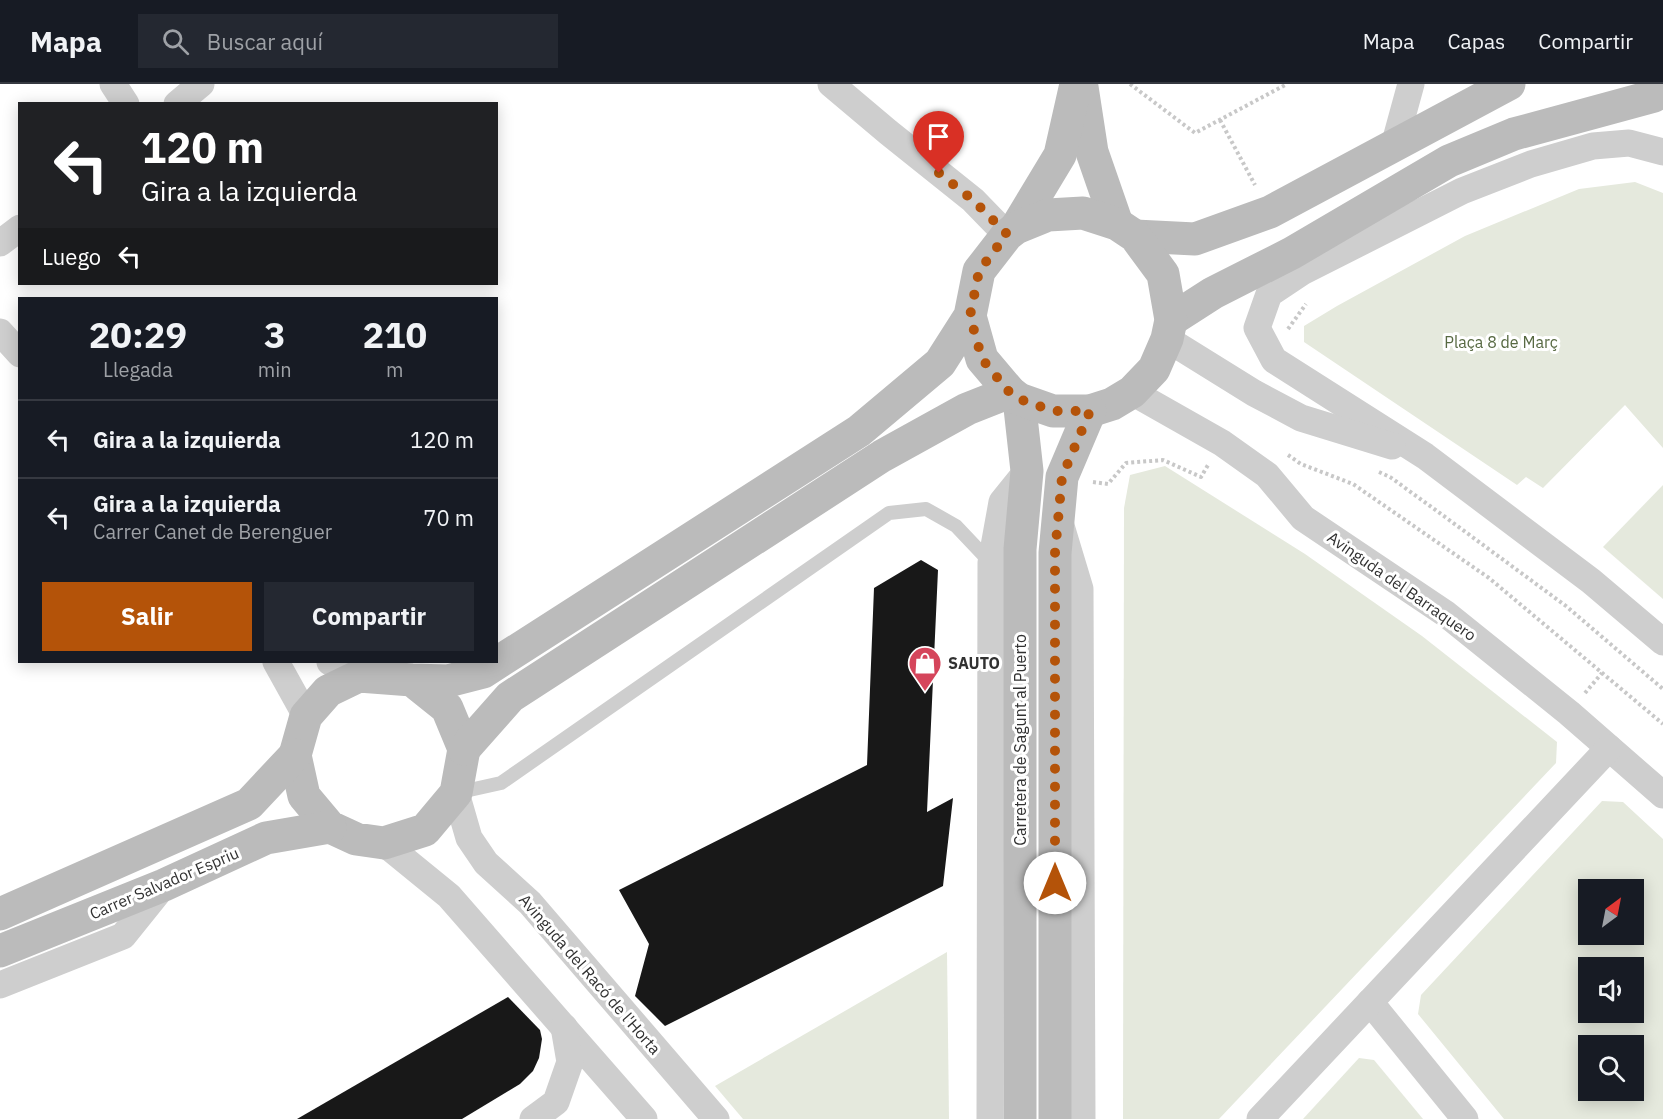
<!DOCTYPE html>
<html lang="es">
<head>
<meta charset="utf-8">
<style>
  :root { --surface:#171b24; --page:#242831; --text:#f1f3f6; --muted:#9ea1a6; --line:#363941; --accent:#b45309 }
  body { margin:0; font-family:"IBM Plex Sans",sans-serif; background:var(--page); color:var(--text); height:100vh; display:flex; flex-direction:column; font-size:22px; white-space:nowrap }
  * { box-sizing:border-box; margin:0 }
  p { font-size:20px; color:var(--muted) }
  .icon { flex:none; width:33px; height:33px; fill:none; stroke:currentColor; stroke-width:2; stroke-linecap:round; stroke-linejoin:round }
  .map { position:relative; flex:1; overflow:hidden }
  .drawer { position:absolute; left:18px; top:213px; width:480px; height:366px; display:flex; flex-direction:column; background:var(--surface); border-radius:0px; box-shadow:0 3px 15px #0003 }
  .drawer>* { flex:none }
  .banner { position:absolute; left:18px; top:18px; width:480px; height:183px; border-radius:0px; box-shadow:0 3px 15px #0003; background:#202124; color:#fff; overflow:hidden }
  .needle { width:39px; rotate:32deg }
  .fabs { position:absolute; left:1578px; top:795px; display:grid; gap:12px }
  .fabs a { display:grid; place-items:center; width:66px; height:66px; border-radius:0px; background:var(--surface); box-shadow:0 3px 15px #0003; font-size:30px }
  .pin { position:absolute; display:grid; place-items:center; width:51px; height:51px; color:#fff; margin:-62px -26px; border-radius:50% 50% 50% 0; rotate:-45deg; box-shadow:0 0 6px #0007 }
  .pin .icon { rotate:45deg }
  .me { position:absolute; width:66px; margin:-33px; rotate:0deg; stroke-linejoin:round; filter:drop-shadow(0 0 4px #0008) }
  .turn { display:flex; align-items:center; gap:21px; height:126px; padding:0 24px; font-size:27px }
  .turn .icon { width:78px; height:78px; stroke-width:2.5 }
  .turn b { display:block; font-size:42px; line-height:51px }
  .then { display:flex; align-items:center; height:57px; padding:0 24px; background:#0003; gap:12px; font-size:22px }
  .eta { display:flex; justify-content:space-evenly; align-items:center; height:102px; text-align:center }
  .eta b { font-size:36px; font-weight:800; line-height:42px }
  .primary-button { display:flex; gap:12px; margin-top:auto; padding:12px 24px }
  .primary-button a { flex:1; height:69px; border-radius:0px; background:var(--accent); color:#fff; font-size:24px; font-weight:800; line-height:69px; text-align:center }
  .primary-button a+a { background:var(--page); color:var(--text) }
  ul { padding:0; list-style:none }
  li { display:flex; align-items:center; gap:18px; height:78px; padding:0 24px; border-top:2px solid var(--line) }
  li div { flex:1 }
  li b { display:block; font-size:22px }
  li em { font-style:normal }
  header { display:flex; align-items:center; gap:36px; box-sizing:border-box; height:84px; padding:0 30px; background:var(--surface); border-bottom:2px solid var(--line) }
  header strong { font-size:28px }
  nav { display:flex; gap:33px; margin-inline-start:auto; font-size:21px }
  .search { width:420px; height:54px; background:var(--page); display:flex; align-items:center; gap:15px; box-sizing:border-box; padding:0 21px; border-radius:0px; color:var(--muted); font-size:22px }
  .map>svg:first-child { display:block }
  .green { fill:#e5e9dd; fill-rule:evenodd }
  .building { fill:#181818 }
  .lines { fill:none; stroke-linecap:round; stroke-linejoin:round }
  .path { stroke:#c8c8c8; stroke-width:4; stroke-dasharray:3 3; stroke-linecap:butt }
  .lane { stroke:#cecece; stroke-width:14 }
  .street { stroke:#cecece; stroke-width:27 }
  .secondary { stroke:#bbb; stroke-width:33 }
  .route { stroke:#b45309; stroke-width:10; stroke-dasharray:0 18 }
  .labels { text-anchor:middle; stroke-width:6; stroke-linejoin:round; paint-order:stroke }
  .park-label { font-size:16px; fill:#576942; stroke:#fff }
  .street-label { font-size:16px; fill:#313131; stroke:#fff }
  .poi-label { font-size:16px; font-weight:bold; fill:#313131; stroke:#fff; text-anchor:start }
</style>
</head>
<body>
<header>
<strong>Mapa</strong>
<div class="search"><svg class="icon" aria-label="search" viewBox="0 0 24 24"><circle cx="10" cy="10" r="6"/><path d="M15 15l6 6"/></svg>Buscar aquí</div>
<nav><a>Mapa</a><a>Capas</a><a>Compartir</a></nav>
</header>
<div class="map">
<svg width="1663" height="1035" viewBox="0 0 1663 1035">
  <rect width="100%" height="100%" fill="#fff"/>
  <!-- green -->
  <g class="green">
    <polygon points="1635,98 1663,109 1663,364 1625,321 1543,404 1526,393 1517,401 1304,258 1304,242 1337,222 1465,152 1579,105"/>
    <polygon points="1165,382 1305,470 1422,552 1557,658 1556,679 1219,1035 1123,1035 1124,424 1130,391"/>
    <polygon points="1663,401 1663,515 1603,463"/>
    <path d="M1602 717 1623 718 1663 755V1035H1504L1418 930 1421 911ZM1588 806H1634V850H1588ZM1588 884H1634V928H1588ZM1588 962H1634V1006H1588Z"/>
    <polygon points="947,868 949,1035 743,1035 715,1002"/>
    <polygon points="1359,974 1374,976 1423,1035 1303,1035"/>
  </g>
  <!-- building -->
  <g class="building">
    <polygon points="921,476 938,486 927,728 953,714 943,802 665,942 635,912 649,860 619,806 867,681 874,504"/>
    <polygon points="508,913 540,946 542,955 539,974 533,987 520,1000 462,1035 297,1035"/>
  </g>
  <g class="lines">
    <!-- path -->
    <g class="path">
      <polyline points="1130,0 1195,49 1287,0"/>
      <polyline points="1220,36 1255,101"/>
      <polyline points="1288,245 1306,220"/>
      <polyline points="1288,371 1301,380 1353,400 1489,494 1663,640"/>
      <polyline points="1379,388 1390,393 1437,427 1566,522 1663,605"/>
      <polyline points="1093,398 1108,400 1126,379 1163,376 1201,393 1208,381"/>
      <polyline points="1585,609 1602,589"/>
    </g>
    <!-- lane -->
    <polyline class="lane" points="456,709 501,699 889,429 926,425 956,442 991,479"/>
    <!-- street -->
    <g class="street">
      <polyline points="113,0 126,20"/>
      <polyline points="831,0 888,48 973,116 1007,151"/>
      <polyline points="177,20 201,0"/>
      <polyline points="1394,62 1411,0"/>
      <polyline points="1663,68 1629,59 1593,62 1531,80 1462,107 1302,188 1269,210 1257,244 1274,276 1425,372 1591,497 1663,558"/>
      <polyline points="0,159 20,144"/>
      <polyline points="0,248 20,270"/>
      <polyline points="1167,255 1254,309 1301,334 1392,362"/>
      <polyline points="1132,308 1222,359 1267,391 1303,434 1446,530 1569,629 1663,711"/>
      <polyline points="1061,442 1080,505 1082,1035"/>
      <polyline points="276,578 306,632"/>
      <polyline points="330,578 359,592"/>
      <polyline points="456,709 469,754 486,779 530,819 716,1035"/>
      <polyline points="384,759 449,812 644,1035"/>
      <polyline points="0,901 123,852 164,801"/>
      <polyline points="1370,918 1465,1035"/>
      <polyline points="533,1035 556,1018 570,978 564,943"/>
      <polyline points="990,1035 991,479 1002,418 1027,387"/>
      <polyline points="1260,1035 1609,664"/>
    </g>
    <!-- secondary -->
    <g class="secondary">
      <polyline points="1082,3 1092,68 1117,140"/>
      <polyline points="1016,144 1060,71 1076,0"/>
      <polyline points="1135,152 1195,155 1270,128 1509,0"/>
      <polyline points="1171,236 1213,209 1292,169 1449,77 1514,50 1654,12"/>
      <polyline points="1019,315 1027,387 1020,465 1020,1035"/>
      <polyline points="412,596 447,624 464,665 456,709 425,746 384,759 356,755 330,743 304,712 295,671 306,632 328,607 359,592 412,596 448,597 483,588 859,347 940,279 970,232 979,187 1007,151 1016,144 1048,131 1083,129 1117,140 1135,152 1163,190 1171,236 1167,255 1154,285 1132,308 1112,320 1090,327 1053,327 1019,315 1010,308 982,275 970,232"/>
      <polyline points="464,665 510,613 882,372 967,325 1010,308"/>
      <polyline points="0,830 249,720 295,671"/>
      <polyline points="0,867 164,801 266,754 330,743"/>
      <polyline points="1055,1035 1055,469 1062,393 1090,327"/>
    </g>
  </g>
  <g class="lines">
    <!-- route -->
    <polyline class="route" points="939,89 973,116 1007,150 979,187 970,232 982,275 1010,309 1019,315 1053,327 1090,327 1062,393 1055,469 1055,799"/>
  </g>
  <!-- icons -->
  <defs>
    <symbol id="shop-pin" viewBox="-11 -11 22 30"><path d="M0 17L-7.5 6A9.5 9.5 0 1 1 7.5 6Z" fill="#d5455b" stroke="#fff"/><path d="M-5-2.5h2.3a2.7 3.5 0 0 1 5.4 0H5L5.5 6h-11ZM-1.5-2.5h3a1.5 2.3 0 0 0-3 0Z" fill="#fff"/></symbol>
  </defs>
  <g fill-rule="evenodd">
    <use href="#shop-pin" x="906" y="560" width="38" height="52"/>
  </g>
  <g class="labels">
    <!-- park labels -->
    <g class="park-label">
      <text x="1501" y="264">Plaça 8 de Març</text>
    </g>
    <!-- street labels -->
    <g class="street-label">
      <text transform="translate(1402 502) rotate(35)" y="6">Avinguda del Barraquero</text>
      <text transform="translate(1020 656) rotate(-90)" y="6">Carretera de Sagunt al Puerto</text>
      <text transform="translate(164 799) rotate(-23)" y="6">Carrer Salvador Espriu</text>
      <text transform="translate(590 890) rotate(49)" y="6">Avinguda del Racó de l'Horta</text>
    </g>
    <!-- poi labels -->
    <g class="poi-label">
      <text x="948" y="585">SAUTO</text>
    </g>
  </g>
</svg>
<div class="fabs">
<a><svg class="needle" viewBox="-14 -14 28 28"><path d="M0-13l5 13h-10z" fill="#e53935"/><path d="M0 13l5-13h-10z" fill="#9ea1a6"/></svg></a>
<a><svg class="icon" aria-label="sound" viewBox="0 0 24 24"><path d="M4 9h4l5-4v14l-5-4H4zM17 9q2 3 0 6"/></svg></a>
<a><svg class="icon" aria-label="search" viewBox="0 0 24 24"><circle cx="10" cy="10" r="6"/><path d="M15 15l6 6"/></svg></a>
</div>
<div class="pin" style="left:939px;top:89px;background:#d93025"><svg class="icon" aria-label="arrive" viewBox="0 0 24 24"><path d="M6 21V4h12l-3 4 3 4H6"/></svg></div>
<svg class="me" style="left:1055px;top:799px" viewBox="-20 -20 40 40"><circle r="19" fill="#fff"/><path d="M0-13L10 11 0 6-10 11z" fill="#b45309"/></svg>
<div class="banner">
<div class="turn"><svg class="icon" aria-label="left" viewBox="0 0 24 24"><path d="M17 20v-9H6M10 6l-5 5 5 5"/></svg><div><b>120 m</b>Gira a la izquierda</div></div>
<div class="then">Luego<svg class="icon" aria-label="left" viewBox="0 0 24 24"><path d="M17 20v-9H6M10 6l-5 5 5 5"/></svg></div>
</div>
<section class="drawer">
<div class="eta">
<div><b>20:29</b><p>Llegada</p></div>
<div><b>3</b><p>min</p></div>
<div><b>210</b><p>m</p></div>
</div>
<ul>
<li><svg class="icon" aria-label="left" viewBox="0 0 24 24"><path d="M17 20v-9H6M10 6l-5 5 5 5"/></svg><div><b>Gira a la izquierda</b></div><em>120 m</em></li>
<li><svg class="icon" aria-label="left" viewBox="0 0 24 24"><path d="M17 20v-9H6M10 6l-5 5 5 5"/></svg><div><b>Gira a la izquierda</b><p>Carrer Canet de Berenguer</p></div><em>70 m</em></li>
</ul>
<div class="primary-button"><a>Salir</a><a>Compartir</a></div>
</section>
</div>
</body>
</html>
